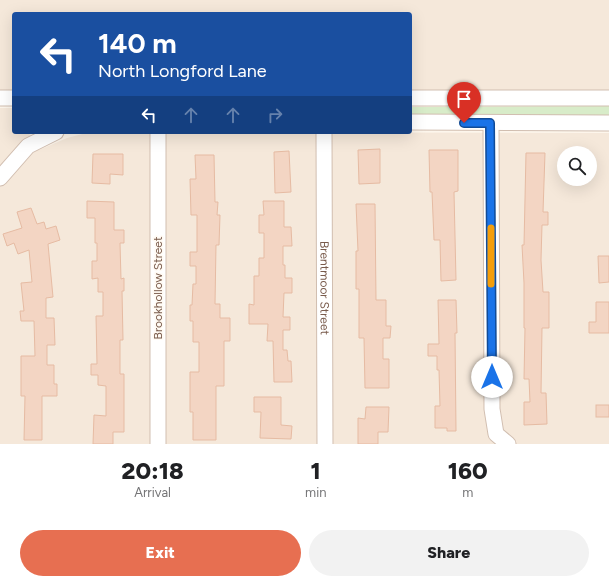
<!DOCTYPE html>
<html lang="en">
<head>
<meta charset="utf-8">
<style>
  :root { --surface:#fff; --page:#f2f2f2; --text:#202124; --muted:#757577; --accent:#e76f51 }
  body { margin:0; font-family:Figtree,sans-serif; background:var(--page); color:var(--text); height:100vh; display:flex; flex-direction:column; font-size:15px; white-space:nowrap }
  * { box-sizing:border-box; margin:0 }
  p { font-size:13px; color:var(--muted) }
  .icon { flex:none; width:22px; height:22px; fill:none; stroke:currentColor; stroke-width:2; stroke-linecap:round; stroke-linejoin:round }
  .map { position:relative; height:444px; overflow:hidden }
  .drawer { display:flex; flex-direction:column; background:var(--surface); flex:1 }
  .drawer>* { flex:none }
  .banner { position:absolute; left:12px; top:12px; width:400px; height:122px; border-radius:4px; box-shadow:0 4px 16px #0002; background:#1a4fa0; color:#fff; overflow:hidden }
  .tools { position:absolute; left:557px; top:146px; display:grid; gap:8px }
  .tools a { display:grid; place-items:center; width:40px; height:40px; border-radius:50%; background:var(--surface); box-shadow:0 4px 16px #0002; font-size:20px }
  .pin { position:absolute; display:grid; place-items:center; width:34px; height:34px; color:#fff; margin:-41px -17px; border-radius:50% 50% 50% 0; rotate:-45deg; box-shadow:0 0 4px #0007 }
  .pin .icon { rotate:45deg }
  .me { position:absolute; width:44px; margin:-22px; rotate:0deg; stroke-linejoin:round; filter:drop-shadow(0 0 3px #0008) }
  .turn { display:flex; align-items:center; gap:14px; height:84px; padding:0 20px; font-size:18px }
  .turn .icon { width:52px; height:52px; stroke-width:2.5 }
  .turn b { display:block; font-size:28px; line-height:34px }
  .lanes { display:flex; align-items:center; height:38px; padding:0 20px; background:#0003; justify-content:center; gap:20px; direction:ltr }
  .lanes .off { opacity:.35 }
  .eta { display:flex; justify-content:space-evenly; align-items:center; height:68px; text-align:center }
  .eta b { font-size:24px; font-weight:800; line-height:28px }
  .primary-button { display:flex; gap:8px; margin-top:auto; padding:8px 20px }
  .primary-button a { flex:1; height:46px; border-radius:24px; background:var(--accent); color:#fff; font-size:16px; font-weight:800; line-height:46px; text-align:center }
  .primary-button a+a { background:var(--page); color:var(--text) }
  .map>svg:first-child { display:block }
  .residential { fill:#f5e8da; fill-rule:evenodd }
  .green { fill:#d8ecc9 }
  .building { fill:#f3d5c3; stroke:#e6bba3 }
  .lines { fill:none; stroke-linecap:round; stroke-linejoin:round }
  .minor-casing { stroke:#d1beb0; stroke-width:17 }
  .minor { stroke:#fff; stroke-width:15 }
  .route-casing { stroke:#114b97; stroke-width:10 }
  .route { stroke:#1a73e8; stroke-width:7 }
  .slow { stroke:#f59e0b; stroke-width:7 }
  .labels { text-anchor:middle; stroke-width:3; stroke-linejoin:round; paint-order:stroke }
  .street-label { font-size:12px; fill:#7a5c4d; stroke:#fffaf3 }
</style>
</head>
<body>
<div class="map">
<svg width="609" height="444" viewBox="0 0 609 444">
  <rect width="100%" height="100%" fill="#fdf6ec"/>
  <!-- residential -->
  <g class="residential">
    <polygon points="0,0 609,0 609,92 410,92 410,14 14,14 14,91 0,91"/>
    <path d="M0 108H13L14 132H28L39 150 67 138 90 132 609 133V444H0ZM564 153H590V179H564Z"/>
  </g>
  <!-- green -->
  <polygon class="green" points="609,106 609,118 410,118 410,107"/>
  <!-- building -->
  <g class="building">
    <polygon points="380,149 380,183 359,184 358,150"/>
    <polygon points="429,150 458,150 458,191 454,192 456,280 441,281 440,240 434,240 432,192 430,192"/>
    <polygon points="289,151 291,192 275,193 274,152"/>
    <polygon points="526,153 545,153 543,212 548,212 548,225 542,225 541,260 543,292 549,292 549,328 542,328 541,393 546,393 547,424 524,425 524,402 530,402 529,379 524,379 525,328 524,328 524,283 522,245 524,245"/>
    <polygon points="93,154 123,154 123,175 110,174 110,184 92,183"/>
    <polygon points="195,155 214,155 215,202 218,202 217,215 220,215 219,245 216,245 215,304 220,304 220,318 230,318 230,341 224,341 224,386 216,386 216,440 193,440 193,412 190,412 190,372 199,372 199,342 193,342 193,321 190,321 190,305 192,305 193,284 196,284 196,266 190,266 190,252 197,252 197,215 191,215 190,179 196,179"/>
    <polygon points="87,201 114,202 114,230 124,230 124,243 120,243 121,279 124,278 124,291 122,291 123,340 120,340 120,374 124,374 124,432 113,432 113,444 93,444 94,415 106,416 106,386 98,385 98,375 91,375 91,364 97,364 96,316 103,316 103,292 98,292 98,278 92,279 92,261 97,261 97,243 95,243 95,218 87,218"/>
    <polygon points="263,201 284,201 284,227 291,227 292,246 283,246 283,265 285,265 285,278 292,278 292,293 284,293 283,317 290,317 290,330 283,330 283,350 287,350 288,361 291,361 292,382 274,382 273,341 267,341 268,324 249,324 249,304 254,305 254,276 259,276 259,258 264,258 264,233 259,233 259,215 264,215"/>
    <polygon points="356,204 375,204 376,300 386,300 386,326 391,326 390,338 383,338 383,359 389,359 389,388 365,388 364,338 359,338 359,289 356,289 356,251 358,251"/>
    <polygon points="31,208 37,224 44,222 46,229 56,226 60,240 48,244 53,297 46,298 46,318 54,318 55,345 47,345 47,365 54,365 54,384 57,384 57,396 42,396 42,440 24,440 25,396 21,396 21,356 35,356 34,321 21,321 20,311 24,311 21,283 32,282 29,250 18,254 14,243 7,246 3,234 22,228 17,212"/>
    <polygon points="598,256 609,256 609,282 599,283"/>
    <polygon points="438,300 456,300 457,333 455,333 456,431 447,431 447,428 435,428 435,406 440,406 439,370 437,370 437,356 428,356 428,344 439,344"/>
    <polygon points="596,302 609,302 609,333 589,333 589,322 596,322"/>
    <polygon points="254,397 281,397 281,425 292,426 291,439 260,438 261,412 254,412"/>
    <rect x="596" y="405" width="13" height="12"/>
    <polygon points="366,407 389,407 388,432 378,432 378,444 358,444 358,418 365,419"/>
  </g>
  <g class="lines">
    <defs>
      <g id="minor">
        <polyline points="0,98 14,98"/>
        <polyline points="410,98 609,98"/>
        <polyline points="410,122 609,123"/>
        <polyline points="491,123 492,409 496,434 508,444"/>
        <polyline points="158,132 158,444"/>
        <path id="s1" d="M324 132 325 444"/>
        <polyline points="0,178 28,146 56,132"/>
      </g>
    </defs>
    <!-- minor casing -->
    <use href="#minor" class="minor-casing"/>
    <!-- minor -->
    <use href="#minor" class="minor"/>
  </g>
  <g class="lines">
    <defs>
      <polyline id="route" points="464,123 490,123 492,377"/>
    </defs>
    <!-- route casing -->
    <use href="#route" class="route-casing"/>
    <!-- route -->
    <use href="#route" class="route"/>
    <!-- slow -->
    <polyline class="slow" points="491,228 491,284"/>
  </g>
  <g class="labels">
    <!-- street labels -->
    <g class="street-label">
      <text transform="translate(158 288) rotate(-90)" y="4">Brookhollow Street</text>
      <text dy="4" stroke="none"><textPath href="#s1" startOffset="156">Brentmoor Street</textPath></text>
    </g>
  </g>
</svg>
<div class="tools">
<a><svg class="icon" aria-label="search" viewBox="0 0 24 24"><circle cx="10" cy="10" r="6"/><path d="M15 15l6 6"/></svg></a>
</div>
<div class="pin" style="left:464px;top:123px;background:#d93025"><svg class="icon" aria-label="arrive" viewBox="0 0 24 24"><path d="M6 21V4h12l-3 4 3 4H6"/></svg></div>
<svg class="me" style="left:492px;top:377px" viewBox="-20 -20 40 40"><circle r="19" fill="#fff"/><path d="M0-13L10 11 0 6-10 11z" fill="#1a73e8"/></svg>
<div class="banner">
<div class="turn"><svg class="icon" aria-label="left" viewBox="0 0 24 24"><path d="M17 20v-9H6M10 6l-5 5 5 5"/></svg><div><b>140 m</b>North Longford Lane</div></div>
<div class="lanes"><svg class="icon" aria-label="left" viewBox="0 0 24 24"><path d="M17 20v-9H6M10 6l-5 5 5 5"/></svg><svg class="icon off" aria-label="ahead" viewBox="0 0 24 24"><path d="M12 20V5M6 11l6-6 6 6"/></svg><svg class="icon off" aria-label="ahead" viewBox="0 0 24 24"><path d="M12 20V5M6 11l6-6 6 6"/></svg><svg class="icon off" aria-label="right" viewBox="0 0 24 24"><path d="M7 20v-9h11M14 6l5 5-5 5"/></svg></div>
</div>
</div>
<section class="drawer">
<div class="eta">
<div><b>20:18</b><p>Arrival</p></div>
<div><b>1</b><p>min</p></div>
<div><b>160</b><p>m</p></div>
</div>
<div class="primary-button"><a>Exit</a><a>Share</a></div>
</section>
</body>
</html>
